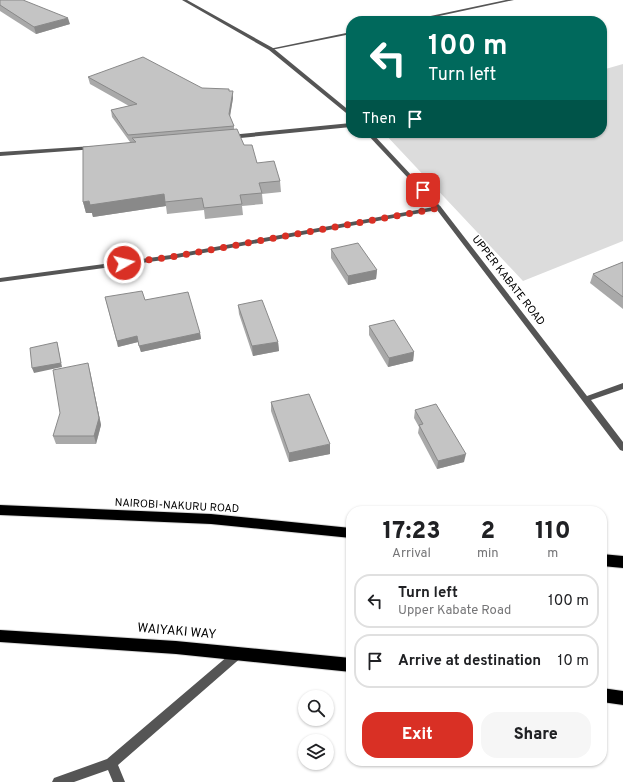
<!DOCTYPE html>
<html lang="en">
<head>
<meta charset="utf-8">
<style>
  :root { --surface:#fff; --page:#f6f6f6; --text:#202124; --muted:#757577; --line:#e0e0e0; --accent:#d93025 }
  body { margin:0; font-family:Overpass,sans-serif; background:var(--page); color:var(--text); height:100vh; display:flex; flex-direction:column; font-size:15px; white-space:nowrap }
  * { box-sizing:border-box; margin:0 }
  p { font-size:13px; color:var(--muted) }
  .icon { flex:none; width:22px; height:22px; fill:none; stroke:currentColor; stroke-width:2; stroke-linecap:round; stroke-linejoin:round }
  .map { position:relative; flex:1; overflow:hidden }
  .panel { position:absolute; left:346px; top:506px; width:261px; height:260px; display:flex; flex-direction:column; background:var(--surface); border-radius:16px; box-shadow:0 1px 3px #0004 }
  .panel>* { flex:none }
  .hud { position:absolute; left:346px; top:16px; width:261px; height:122px; border-radius:16px; box-shadow:0 1px 3px #0004; background:#00695c; color:#fff; overflow:hidden }
  .tools { position:absolute; left:298px; top:690px; display:grid; gap:8px }
  .tools a { display:grid; place-items:center; width:36px; height:36px; border-radius:50%; background:var(--surface); box-shadow:0 1px 3px #0004; font-size:20px }
  .pin { position:absolute; display:grid; place-items:center; width:34px; height:34px; color:#fff; margin:-17px; border-radius:8px; box-shadow:0 2px 6px #0006 }
  .me { position:absolute; width:44px; margin:-22px; rotate:82deg; stroke-linejoin:round; filter:drop-shadow(0 0 3px #0008) }
  .turn { display:flex; align-items:center; gap:14px; height:84px; padding:0 16px; font-size:18px }
  .turn .icon { width:52px; height:52px; stroke-width:2.5 }
  .turn b { display:block; font-size:28px; line-height:34px }
  .then { display:flex; align-items:center; height:38px; padding:0 16px; background:#0003; gap:8px; font-size:15px }
  .eta { display:flex; justify-content:space-evenly; align-items:center; height:68px; text-align:center }
  .eta b { font-size:24px; font-weight:800; line-height:28px }
  .button { display:flex; gap:8px; margin-top:auto; padding:8px 16px }
  .button a { flex:1; height:46px; border-radius:16px; background:var(--accent); color:#fff; font-size:16px; font-weight:800; line-height:46px; text-align:center }
  .button a+a { background:var(--page); color:var(--text) }
  ul { padding:0; list-style:none }
  li { display:flex; align-items:center; gap:12px; height:54px; margin:0 8px 6px; padding:0 8px; border:2px solid var(--line); border-radius:16px }
  li div { flex:1 }
  li b { display:block; font-size:15px }
  li em { font-style:normal }
  .map>svg:first-child { display:block }
  .green { fill:#dcdcdc }
  .lines { fill:none; stroke-linecap:round; stroke-linejoin:round }
  .trunk-casing { stroke:#dbdbdb; stroke-width:2 }
  .minor { fill:#555; fill-rule:evenodd }
  .tertiary { fill:#555; fill-rule:evenodd }
  .trunk { fill:#000; fill-rule:evenodd }
  .wall { fill:#a9a9a9 }
  .shaded-wall { fill:#898989 }
  .building { fill:#c4c4c4; stroke:#898989 }
  .route { stroke:#d93025; stroke-width:7; stroke-dasharray:0 12.6 }
  .labels { text-anchor:middle; stroke-width:3; stroke-linejoin:round; paint-order:stroke }
  .street-label { font-size:11px; fill:#000; stroke:#fff }
  .near-street-label { font-size:13px; fill:#000; stroke:#fff }
</style>
</head>
<body>
<div class="map">
<svg width="623" height="782" viewBox="0 0 623 782">
  <rect width="100%" height="100%" fill="#fff"/>
  <!-- green -->
  <polygon class="green" points="623,64 623,241 523,281 384,133 602,133 602,70"/>
  <g class="lines">
    <defs>
      <g id="trunk">
        <polygon points="0,505 211,514 351,528 351,538 211,524 0,515"/>
        <polygon points="602,554 623,556 623,568 602,566"/>
        <polygon points="0,630 176,641 351,658 351,672 176,654 0,642"/>
        <polygon points="602,688 623,691 623,705 602,702"/>
      </g>
    </defs>
    <!-- trunk casing -->
    <use href="#trunk" class="trunk-casing"/>
    <!-- minor -->
    <g class="minor">
      <polygon points="506,0 514,0 416,21 407,21"/>
      <polygon points="351,32 351,34 271,50 269,49"/>
      <polygon points="351,123 351,127 230,139 227,137 230,135"/>
      <polygon points="93,146 96,148 95,149 0,156 0,152"/>
      <polygon points="439,206 441,207 587,396 623,383 623,389 591,400 623,442 623,451 620,450 437,210 171,259 0,282 0,278 171,255"/>
      <polygon points="239,648 243,650 244,653 243,656 118,765 125,782 113,782 108,770 74,782 52,782 54,778 107,759 235,650"/>
    </g>
    <!-- tertiary -->
    <g class="tertiary">
      <polygon points="182,0 187,0 273,48 351,112 351,117 269,50"/>
      <polygon points="366,133 372,133 441,207 441,209 437,209"/>
    </g>
    <!-- trunk -->
    <use href="#trunk" class="trunk"/>
  </g>
  <!-- wall -->
  <g class="wall">
    <polygon points="0,0 70,24 36,34 0,11"/>
    <polygon points="88,77 229,91 233,98 230,117 234,126 234,129 244,145 257,163 280,181 281,192 262,194 263,204 242,206 243,215 205,219 204,210 167,214 166,206 93,217 92,213 86,213 83,202 133,143 133,142 130,142 112,117 111,110 129,106 90,84"/>
    <polygon points="331,249 377,270 376,279 348,285 331,258"/>
    <polygon points="623,262 623,309 590,283 593,274"/>
    <polygon points="105,297 145,300 200,333 201,339 141,352 138,342 118,347"/>
    <polygon points="238,305 278,342 279,351 253,356 239,314"/>
    <polygon points="369,326 414,352 413,361 388,367 369,335"/>
    <polygon points="90,371 101,425 96,444 56,444 53,436"/>
    <polygon points="271,402 330,454 289,462 271,411"/>
    <polygon points="415,410 464,462 437,469 418,433 419,427 414,418"/>
  </g>
  <!-- shaded-wall -->
  <g class="shaded-wall">
    <polygon points="68,18 70,24 36,34 34,27"/>
    <polygon points="233,91 233,98 229,121 229,114"/>
    <polygon points="164,194 166,206 93,217 92,213 86,213 83,202"/>
    <polygon points="377,270 376,279 348,285 348,276"/>
    <polygon points="200,333 201,339 141,352 139,346"/>
    <polygon points="137,336 138,342 118,347 117,341"/>
    <polygon points="57,342 62,367 34,373 32,368"/>
    <polygon points="278,342 279,351 253,356 252,346"/>
    <polygon points="414,352 413,361 388,367 389,358"/>
    <polygon points="88,363 101,425 96,444 94,436"/>
    <polygon points="330,444 330,454 289,462 289,453"/>
    <polygon points="466,454 464,462 437,469 438,461"/>
  </g>
  <!-- building -->
  <g class="building">
    <polygon points="0,0 23,0 68,18 34,27 0,5"/>
    <polygon points="143,57 202,88 229,89 229,91 233,91 229,114 234,126 128,135 111,110 137,104 88,77"/>
    <polygon points="237,129 244,145 252,145 257,163 274,161 280,181 259,183 262,193 240,195 242,204 204,208 202,198 165,202 164,194 90,205 89,201 83,202 83,147 136,142 132,138"/>
    <polygon points="358,243 377,270 348,276 331,249"/>
    <polygon points="623,262 623,297 593,274"/>
    <polygon points="142,291 145,300 188,292 200,333 139,346 137,336 117,341 105,297"/>
    <polygon points="262,300 278,342 252,346 238,305"/>
    <polygon points="394,320 414,352 389,358 369,326"/>
    <polygon points="57,342 61,363 32,368 30,348"/>
    <polygon points="88,363 99,418 94,436 53,436 60,413 53,370"/>
    <polygon points="309,394 330,444 289,453 271,402"/>
    <polygon points="436,404 466,454 438,461 419,425 423,424 415,410"/>
  </g>
  <g class="lines">
    <!-- route -->
    <polyline class="route" points="124,263 171,257 439,208 423,190"/>
  </g>
  <g class="labels">
    <!-- street labels -->
    <g class="street-label">
      <text transform="translate(509 280) rotate(52)" y="4">UPPER KABATE ROAD</text>
      <text transform="translate(177 505) rotate(3)" y="4">NAIROBI-NAKURU ROAD</text>
    </g>
    <!-- near-street labels -->
    <g class="near-street-label">
      <text transform="translate(177 630) rotate(5)" y="5">WAIYAKI WAY</text>
    </g>
  </g>
</svg>
<div class="tools">
<a><svg class="icon" aria-label="search" viewBox="0 0 24 24"><circle cx="10" cy="10" r="6"/><path d="M15 15l6 6"/></svg></a>
<a><svg class="icon" aria-label="layers" viewBox="0 0 24 24"><path d="M12 4l9 5-9 5-9-5zM3 14l9 5 9-5"/></svg></a>
</div>
<div class="pin" style="left:423px;top:190px;background:#d93025"><svg class="icon" aria-label="arrive" viewBox="0 0 24 24"><path d="M6 21V4h12l-3 4 3 4H6"/></svg></div>
<svg class="me" style="left:124px;top:263px" viewBox="-20 -20 40 40"><circle r="17" fill="#d93025" stroke="#fff" stroke-width="3"/><path d="M0-11L8 9 0 5-8 9z" fill="#fff"/></svg>
<div class="hud">
<div class="turn"><svg class="icon" aria-label="left" viewBox="0 0 24 24"><path d="M17 20v-9H6M10 6l-5 5 5 5"/></svg><div><b>100 m</b>Turn left</div></div>
<div class="then">Then<svg class="icon" aria-label="arrive" viewBox="0 0 24 24"><path d="M6 21V4h12l-3 4 3 4H6"/></svg></div>
</div>
<section class="panel">
<div class="eta">
<div><b>17:23</b><p>Arrival</p></div>
<div><b>2</b><p>min</p></div>
<div><b>110</b><p>m</p></div>
</div>
<ul>
<li><svg class="icon" aria-label="left" viewBox="0 0 24 24"><path d="M17 20v-9H6M10 6l-5 5 5 5"/></svg><div><b>Turn left</b><p>Upper Kabate Road</p></div><em>100 m</em></li>
<li><svg class="icon" aria-label="arrive" viewBox="0 0 24 24"><path d="M6 21V4h12l-3 4 3 4H6"/></svg><div><b>Arrive at destination</b></div><em>10 m</em></li>
</ul>
<div class="button"><a>Exit</a><a>Share</a></div>
</section>
</div>
</body>
</html>
